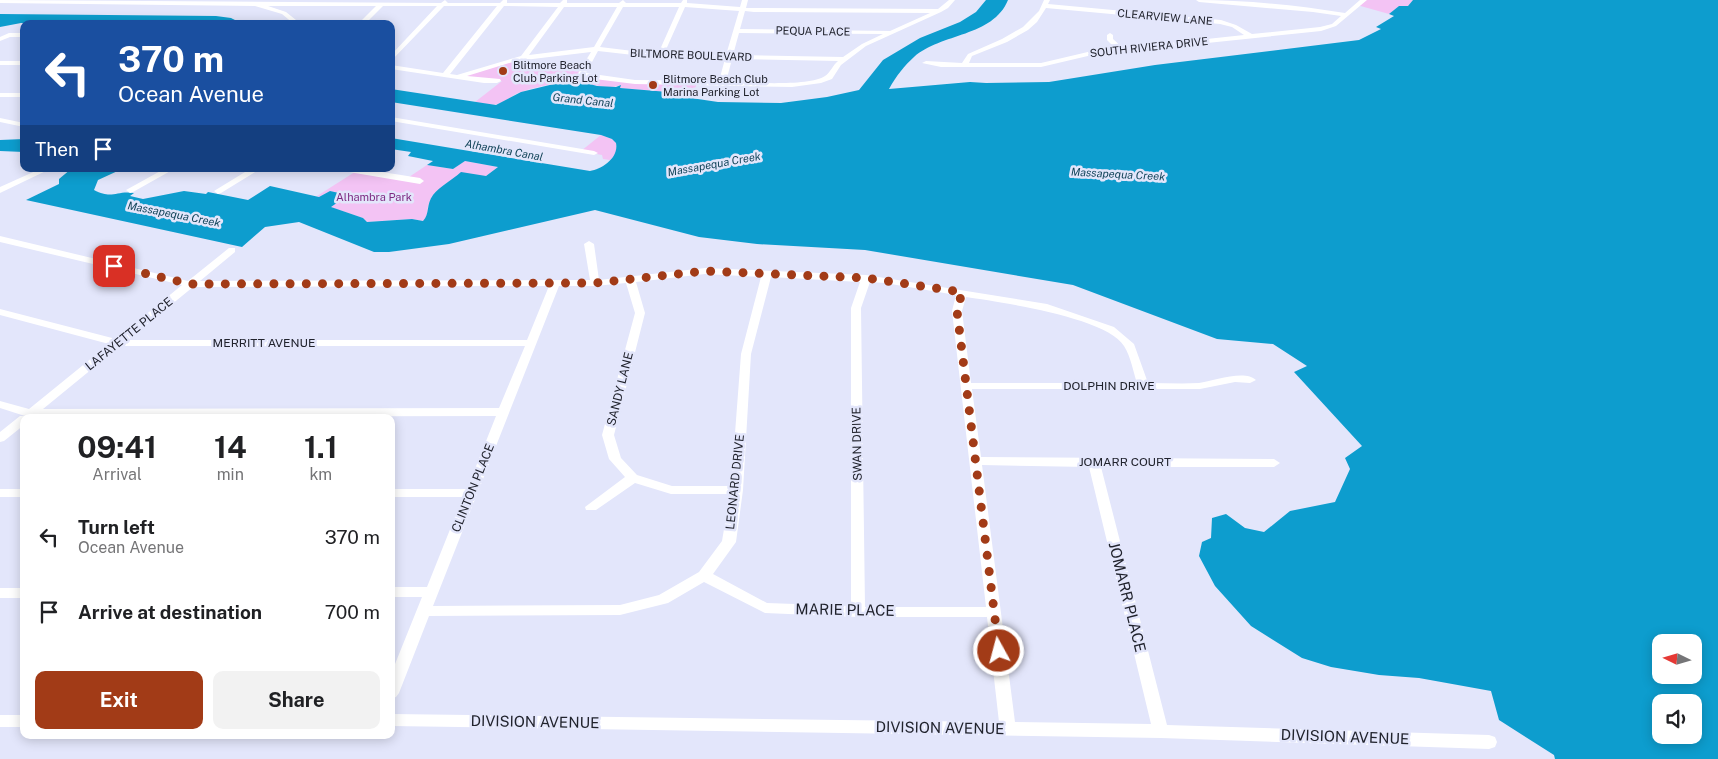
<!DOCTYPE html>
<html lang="en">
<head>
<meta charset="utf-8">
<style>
  :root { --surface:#fff; --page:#f2f2f2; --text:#202124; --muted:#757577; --accent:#a23b17 }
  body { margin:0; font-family:"Public Sans",sans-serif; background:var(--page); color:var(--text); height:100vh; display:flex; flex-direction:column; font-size:19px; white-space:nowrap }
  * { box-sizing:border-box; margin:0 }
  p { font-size:16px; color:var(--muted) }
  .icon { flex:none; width:28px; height:28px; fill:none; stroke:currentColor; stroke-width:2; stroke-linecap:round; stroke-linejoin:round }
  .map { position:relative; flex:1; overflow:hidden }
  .sheet { position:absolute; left:20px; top:414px; width:375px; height:325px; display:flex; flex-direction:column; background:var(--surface); border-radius:10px; box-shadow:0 2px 12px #0003 }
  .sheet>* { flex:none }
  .top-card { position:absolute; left:20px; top:20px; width:375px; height:152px; border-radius:10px; box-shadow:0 2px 12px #0003; background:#1a4fa0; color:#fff; overflow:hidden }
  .needle { width:32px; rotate:275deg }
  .controls { position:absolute; left:1652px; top:634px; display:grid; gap:10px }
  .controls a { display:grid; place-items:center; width:50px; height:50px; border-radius:10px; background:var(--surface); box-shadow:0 2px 12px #0003; font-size:25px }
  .pin { position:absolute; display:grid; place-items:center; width:42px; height:42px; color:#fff; margin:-21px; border-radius:10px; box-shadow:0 2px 8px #0006 }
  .me { position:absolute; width:55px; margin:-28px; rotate:353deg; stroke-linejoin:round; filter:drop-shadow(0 0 4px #0008) }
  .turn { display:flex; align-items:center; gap:18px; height:105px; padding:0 15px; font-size:22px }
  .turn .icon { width:65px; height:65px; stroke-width:2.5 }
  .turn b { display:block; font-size:35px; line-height:42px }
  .then { display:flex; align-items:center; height:48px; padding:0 15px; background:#0003; gap:10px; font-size:19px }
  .eta { display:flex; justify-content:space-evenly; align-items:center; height:85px; text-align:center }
  .eta b { font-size:30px; font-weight:700; line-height:35px }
  .cta { display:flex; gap:10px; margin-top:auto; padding:10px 15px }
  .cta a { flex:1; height:58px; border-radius:10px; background:var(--accent); color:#fff; font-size:20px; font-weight:700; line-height:58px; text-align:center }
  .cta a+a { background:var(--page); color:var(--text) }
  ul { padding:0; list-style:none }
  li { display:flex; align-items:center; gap:15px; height:75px; padding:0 15px }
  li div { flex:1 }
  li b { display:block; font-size:19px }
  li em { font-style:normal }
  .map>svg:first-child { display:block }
  .green { fill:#f3c3f4 }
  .water { fill:#0d9dce; fill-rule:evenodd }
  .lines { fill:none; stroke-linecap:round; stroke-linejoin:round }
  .street { fill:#fff; fill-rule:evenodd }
  .route { stroke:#a23b17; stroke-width:9; stroke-dasharray:0 16.2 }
  .poi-dot { fill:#a23b17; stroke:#e3e6fb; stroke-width:2 }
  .labels { text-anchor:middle; stroke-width:5; stroke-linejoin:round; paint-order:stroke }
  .far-street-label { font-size:11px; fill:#21232d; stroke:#e3e6fb }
  .far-poi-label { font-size:11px; fill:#21232d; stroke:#e3e6fb; text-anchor:start }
  .far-water-label { font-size:11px; font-style:italic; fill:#13455a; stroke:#e3e6fb }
  .far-park-label { font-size:11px; fill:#7e2b82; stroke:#e3e6fb }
  .street-label { font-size:12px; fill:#21232d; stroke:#e3e6fb }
  .near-street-label { font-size:15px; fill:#21232d; stroke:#e3e6fb }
</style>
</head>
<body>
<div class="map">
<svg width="1718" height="759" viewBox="0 0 1718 759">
  <rect width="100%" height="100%" fill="#e3e6fb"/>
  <!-- green -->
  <g class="green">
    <polygon points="1364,0 1413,0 1408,6 1399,6 1389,14 1357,5"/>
    <path d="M523 58 531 70 582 71 580 75 634 82 697 84 692 94 619 88 620 85C605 92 585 79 568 82 551 84 534 87 518 93 511 96 505 102 498 104 492 106 481 103 475 102L502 81 459 77Z"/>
    <polygon points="601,135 612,139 616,143 616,154 610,160 603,159 602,155 581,151"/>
    <polygon points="465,161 498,167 486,176 450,181 444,185 432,196 428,206 427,216 423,221 412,219 367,222 363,218 330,207 347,195 330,191 319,197 317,196 358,170 406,179 427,165 453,169"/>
  </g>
  <!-- water -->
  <g class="water">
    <path d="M986 0H1008C993 37 941 33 914 57 905 65 896 76 889 89L970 82 986 83 1049 82 1155 65 1359 40 1381 29 1376 27 1394 16 1389 14 1399 6H1408L1413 0H1718V759H1555L1554 755 1499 720 1491 691 1419 678 1379 675 1331 667 1302 658 1251 626 1215 586 1199 556 1202 542 1211 538 1212 518 1226 514 1245 528 1264 532 1290 511 1335 502 1350 469 1345 458 1362 446 1294 372 1307 366 1273 344 1217 339 1073 285 865 250 757 244 699 237 595 210 449 244 389 252H374L299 222 265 227 242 247 26 200 59 184V179L71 169H122L98 180 94 190C113 200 116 190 134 193L130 196 143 199 184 191 206 194 208 192 248 200 270 186 319 197 330 191 348 195 331 207 363 218 367 222 412 219 423 221C430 214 426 204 433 195 440 186 452 180 461 172L486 176 498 167 465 161 453 169 427 165 433 161 408 156 411 152 391 149V138L590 171C602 169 619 158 616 143L612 139 601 135 391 102V89L496 105 521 92 558 83 579 81 597 86 616 87 621 85 620 88 692 94 691 98 718 102 781 103 827 97 859 90 883 60 920 38 960 22 976 12ZM1661 642H1694V675H1661ZM1661 702H1694V735H1661Z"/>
    <polygon points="0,14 216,16 231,18 243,24 21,23 0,27"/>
    <polygon points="24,139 24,152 0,151 0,140"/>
  </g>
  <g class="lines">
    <!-- street -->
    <g class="street">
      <path d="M0 0 441 3 445 0 448 3H500L503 0H507V3H560L563 0H567V3H619L623 0 626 3H681L683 0H687V3L740 7 742 0H748L746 8 938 9 949 0H955L948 8 941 12 866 46 841 65 832 79 821 83 792 87 635 84 578 77 577 75 591 52 516 61 467 76 500 79 501 81 497 83H484L391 69V65L443 73 497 6H444L391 61V55L437 6H383L365 24H358L376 6H268L286 12 301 24H294L282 14 255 6 0 3ZM504 6 558 7 521 56 457 75 450 74ZM564 7H617L594 47 529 55ZM623 7H679L658 54 600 47ZM685 7 739 11 726 55 664 54ZM745 11 754 12 930 13 890 31 740 29ZM739 33 883 34 862 44 843 57 733 55ZM598 51 660 58 725 59 719 81 635 80 586 73ZM732 59 838 61C833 65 830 73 825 76 809 87 747 82 726 82Z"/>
      <path d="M1044 0H1050L1048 4 1221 20 1236 25 1252 34 1320 27 1332 24 1341 16 1313 12 1199 2 1196 0C1245 0 1296 5 1345 13L1360 0H1367L1336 26 1321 31 1092 55 1041 67H941L922 63 926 61 962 63 968 54 1002 39 1023 27 1039 11ZM1046 8 1220 24 1232 27 1244 35 1123 48 1113 39V35L1110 33 1107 35V40L1115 48 1092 51 1041 63H969L972 56 1007 42 1028 30 1037 22Z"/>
      <polygon points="9,33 24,33 24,37 10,37 0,41 0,37"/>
      <rect x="0" y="61" width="24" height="4"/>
      <rect x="0" y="93" width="24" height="4"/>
      <polygon points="391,117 594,151 598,153 594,155 391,121"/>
      <polygon points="0,118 24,123 24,127 0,122"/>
      <polygon points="40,169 50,169 0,193 0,187"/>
      <polygon points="164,169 174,169 133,192 130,193 126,190"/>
      <polygon points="250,169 260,169 221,193 218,194 214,191"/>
      <polygon points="345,169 363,169 420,178 424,181 420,184 349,172"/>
      <path d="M0 236 188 281 229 248H235V252L200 281 590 280 584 244 589 241 594 244 599 280 705 268 866 275 1047 304 1114 327 1134 344 1148 383C1165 383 1182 384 1199 383 1213 381 1245 369 1256 380L1250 383 1235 382 1200 389H972L981 457 1274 459 1280 463 1274 467H1101L1167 725 1489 735 1495 737 1497 742 1495 747 1489 749 1161 738 391 726V714L999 722 987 617H858L765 613 704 582 668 603 620 615 429 616 399 693 396 697 391 699V674L422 597H391V587H427L463 497H391V489H467L496 416 34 417 24 418V425L4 441 0 442V432L20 416H25L0 408V401L29 409 109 344 0 315V309L116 339 182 285 0 242ZM705 274 761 277 741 354 731 486H672L637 475 621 458 614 435 645 313 636 282ZM771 277 860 282 851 308V606L767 603 713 574 736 542 743 490 751 354ZM870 282 885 283 956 295 952 311 986 607H865L861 308ZM626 283 635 313 602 435 609 459 625 477 585 507 586 510H596L635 483 671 494H730L722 541 699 572 659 595 620 605 433 606 559 286H595ZM549 286 527 340H128L193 287ZM966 297C999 302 1107 317 1124 346 1131 357 1133 371 1137 383H971L962 311ZM120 346H525L499 408 43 409ZM982 465 1089 467 1151 724 1015 722Z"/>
      <rect x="0" y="489" width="24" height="8"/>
      <rect x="0" y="588" width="24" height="10"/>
      <rect x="0" y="715" width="24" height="12"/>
    </g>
  </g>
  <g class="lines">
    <!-- route -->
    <polyline class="route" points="114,266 190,284 595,283 705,271 866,278 962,292 957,311 999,651"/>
  </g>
  <!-- markers -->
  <g class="poi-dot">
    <circle cx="503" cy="71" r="5"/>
    <circle cx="653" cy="85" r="5"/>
  </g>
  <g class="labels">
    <!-- far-street labels -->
    <g class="far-street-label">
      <text transform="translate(1165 17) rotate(5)" y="4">CLEARVIEW LANE</text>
      <text transform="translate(813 31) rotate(1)" y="4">PEQUA PLACE</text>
      <text transform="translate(1149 47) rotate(-6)" y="4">SOUTH RIVIERA DRIVE</text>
      <text transform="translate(691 55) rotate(2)" y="4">BILTMORE BOULEVARD</text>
    </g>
    <!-- far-poi labels -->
    <g class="far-poi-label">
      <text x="513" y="69">Blitmore Beach<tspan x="513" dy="13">Club Parking Lot</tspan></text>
      <text x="663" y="83">Blitmore Beach Club<tspan x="663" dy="13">Marina Parking Lot</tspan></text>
    </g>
    <!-- far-water labels -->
    <g class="far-water-label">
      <text transform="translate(583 100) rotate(6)" y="4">Grand Canal</text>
      <text transform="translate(504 150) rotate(10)" y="4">Alhambra Canal</text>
      <text transform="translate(714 164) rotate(-10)" y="4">Massapequa Creek</text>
      <text transform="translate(1118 174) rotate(3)" y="4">Massapequa Creek</text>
      <text transform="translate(174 214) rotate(11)" y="4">Massapequa Creek</text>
    </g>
    <!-- far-park labels -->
    <g class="far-park-label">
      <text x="374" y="201">Alhambra Park</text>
    </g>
    <!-- street labels -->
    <g class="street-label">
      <text transform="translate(129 334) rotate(-39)" y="4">LAFAYETTE PLACE</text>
      <text x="264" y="347">MERRITT AVENUE</text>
      <text x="1109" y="390">DOLPHIN DRIVE</text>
      <text transform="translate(620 389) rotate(-76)" y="4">SANDY LANE</text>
      <text transform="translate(857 444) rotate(-91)" y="4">SWAN DRIVE</text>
      <text x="1125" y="466">JOMARR COURT</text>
      <text transform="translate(735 482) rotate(-84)" y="4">LEONARD DRIVE</text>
      <text transform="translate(473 488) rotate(-68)" y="4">CLINTON PLACE</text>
    </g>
    <!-- near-street labels -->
    <g class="near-street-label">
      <text transform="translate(1127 597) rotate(76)" y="5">JOMARR PLACE</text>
      <text transform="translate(845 610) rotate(1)" y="5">MARIE PLACE</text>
      <text transform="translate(535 722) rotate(1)" y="5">DIVISION AVENUE</text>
      <text transform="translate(940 728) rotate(1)" y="5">DIVISION AVENUE</text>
      <text transform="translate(1345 737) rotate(2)" y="5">DIVISION AVENUE</text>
    </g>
  </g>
</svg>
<div class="controls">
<a><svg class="needle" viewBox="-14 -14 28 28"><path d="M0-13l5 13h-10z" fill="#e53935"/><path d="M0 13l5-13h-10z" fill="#757577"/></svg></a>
<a><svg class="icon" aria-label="sound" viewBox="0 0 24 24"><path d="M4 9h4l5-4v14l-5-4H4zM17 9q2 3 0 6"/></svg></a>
</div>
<div class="pin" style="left:114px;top:266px;background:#d93025"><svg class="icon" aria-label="arrive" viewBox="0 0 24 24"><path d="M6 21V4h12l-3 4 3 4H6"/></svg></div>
<svg class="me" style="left:999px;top:651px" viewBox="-20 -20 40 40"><circle r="17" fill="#a23b17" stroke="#fff" stroke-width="3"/><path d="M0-11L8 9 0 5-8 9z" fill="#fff"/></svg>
<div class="top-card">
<div class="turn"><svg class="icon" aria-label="left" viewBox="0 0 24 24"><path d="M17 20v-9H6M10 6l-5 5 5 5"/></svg><div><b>370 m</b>Ocean Avenue</div></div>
<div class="then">Then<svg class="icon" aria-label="arrive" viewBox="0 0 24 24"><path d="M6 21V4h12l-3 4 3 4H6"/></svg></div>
</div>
<section class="sheet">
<div class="eta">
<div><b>09:41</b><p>Arrival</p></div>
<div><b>14</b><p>min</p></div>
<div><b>1.1</b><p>km</p></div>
</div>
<ul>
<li><svg class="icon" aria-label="left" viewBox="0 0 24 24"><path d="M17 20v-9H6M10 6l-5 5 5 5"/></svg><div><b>Turn left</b><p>Ocean Avenue</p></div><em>370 m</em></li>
<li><svg class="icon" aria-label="arrive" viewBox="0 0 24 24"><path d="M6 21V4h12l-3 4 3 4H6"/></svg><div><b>Arrive at destination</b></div><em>700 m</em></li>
</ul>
<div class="cta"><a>Exit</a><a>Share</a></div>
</section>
</div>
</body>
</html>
